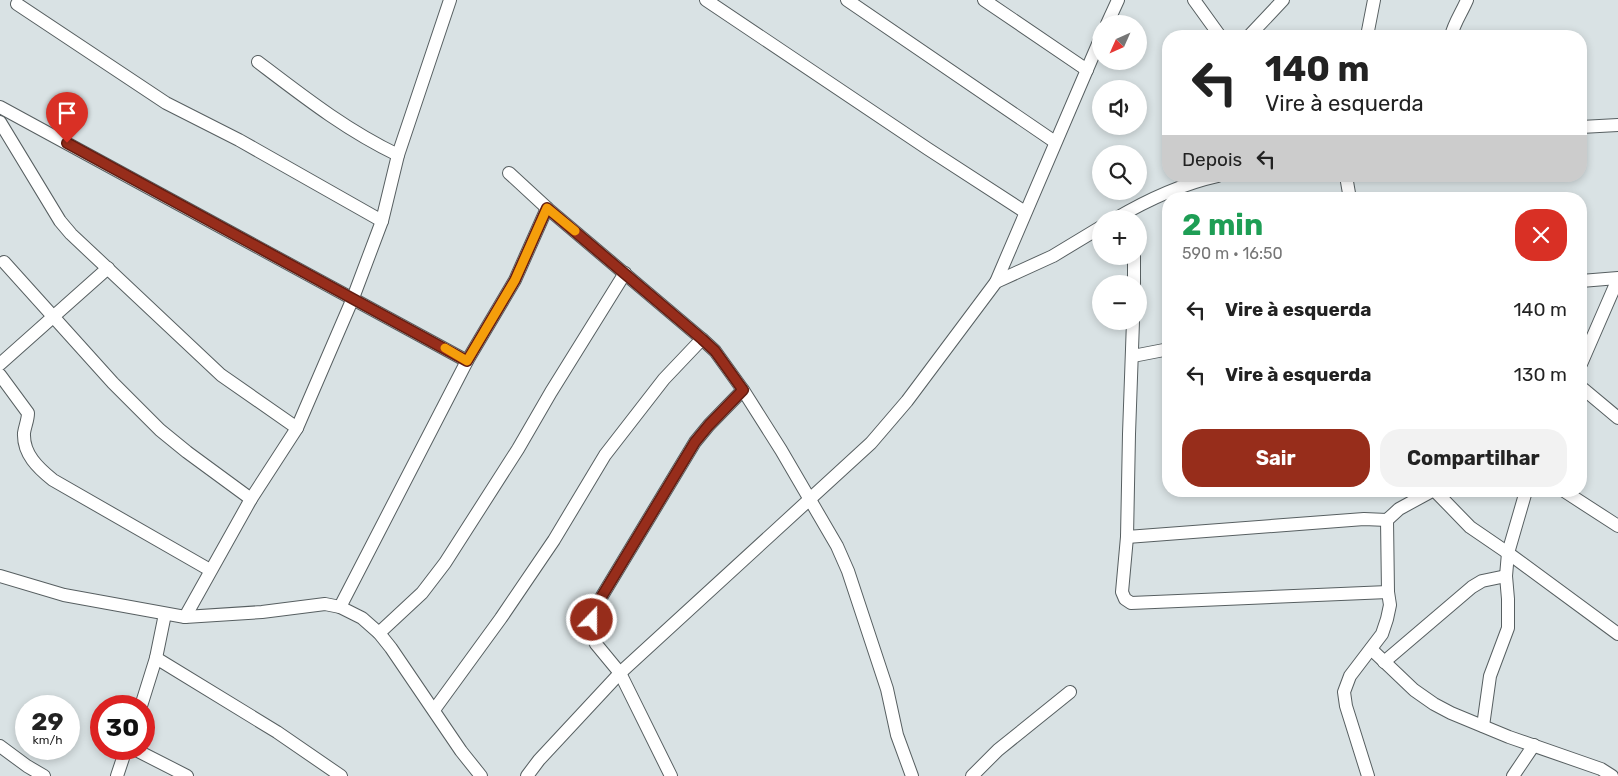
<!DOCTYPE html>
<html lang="pt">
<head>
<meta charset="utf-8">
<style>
  :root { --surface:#fff; --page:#f2f2f2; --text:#222; --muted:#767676; --accent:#972d1b }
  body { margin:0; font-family:Rubik,sans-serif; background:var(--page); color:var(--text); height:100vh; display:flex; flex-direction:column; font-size:19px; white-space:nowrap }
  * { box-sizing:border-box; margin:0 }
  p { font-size:16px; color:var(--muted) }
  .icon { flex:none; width:28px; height:28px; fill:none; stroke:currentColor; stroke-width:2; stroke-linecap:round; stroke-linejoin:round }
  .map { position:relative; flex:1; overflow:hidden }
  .details { position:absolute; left:1162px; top:192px; width:425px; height:305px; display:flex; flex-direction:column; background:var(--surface); border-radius:20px; box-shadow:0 2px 8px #0003 }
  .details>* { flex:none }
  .guide { position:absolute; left:1162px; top:30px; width:425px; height:152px; border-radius:20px; box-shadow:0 2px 8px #0003; background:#fff; color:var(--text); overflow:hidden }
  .needle { width:32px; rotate:225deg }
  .fabs { position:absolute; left:1092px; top:15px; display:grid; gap:10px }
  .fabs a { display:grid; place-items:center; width:55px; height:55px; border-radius:50%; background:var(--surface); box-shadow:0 2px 8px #0003; font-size:25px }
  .speed { position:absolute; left:15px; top:695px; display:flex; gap:10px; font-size:25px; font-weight:700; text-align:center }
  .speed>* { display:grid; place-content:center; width:65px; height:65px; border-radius:50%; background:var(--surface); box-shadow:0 2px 8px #0003; line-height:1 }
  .speed small { font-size:12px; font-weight:400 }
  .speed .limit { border:8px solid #d22; background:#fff; color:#111 }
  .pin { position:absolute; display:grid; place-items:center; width:42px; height:42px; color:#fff; margin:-51px -21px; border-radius:50% 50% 50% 0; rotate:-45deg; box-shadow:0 0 5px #0007 }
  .pin .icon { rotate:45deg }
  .me { position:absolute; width:55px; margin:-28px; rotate:22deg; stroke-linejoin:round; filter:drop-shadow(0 0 4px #0008) }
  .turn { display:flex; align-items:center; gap:18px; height:105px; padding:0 20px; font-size:22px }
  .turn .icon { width:65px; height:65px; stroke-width:2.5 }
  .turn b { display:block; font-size:35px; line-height:42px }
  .then { display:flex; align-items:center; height:48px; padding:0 20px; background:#0003; gap:10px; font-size:19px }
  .round { display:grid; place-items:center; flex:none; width:52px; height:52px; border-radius:20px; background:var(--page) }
  .summary { display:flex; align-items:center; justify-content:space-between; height:85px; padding:0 20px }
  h1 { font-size:30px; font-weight:700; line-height:38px; color:#1e9e55 }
  .cta { display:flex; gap:10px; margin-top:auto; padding:10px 20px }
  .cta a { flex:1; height:58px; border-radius:20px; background:var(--accent); color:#fff; font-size:20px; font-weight:700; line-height:58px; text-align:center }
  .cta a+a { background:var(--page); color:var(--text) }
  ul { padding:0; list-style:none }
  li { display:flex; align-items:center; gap:15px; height:65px; padding:0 20px }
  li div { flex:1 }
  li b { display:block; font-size:19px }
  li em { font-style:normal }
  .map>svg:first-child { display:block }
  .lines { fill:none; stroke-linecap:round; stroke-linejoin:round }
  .street-casing { stroke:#575f61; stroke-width:14 }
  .street { stroke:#fff; stroke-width:12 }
  .route-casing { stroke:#621d12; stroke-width:12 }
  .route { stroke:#972d1b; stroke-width:9 }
  .slow { stroke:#f59e0b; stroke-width:9 }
</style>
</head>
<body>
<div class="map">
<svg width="1618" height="776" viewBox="0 0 1618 776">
  <rect width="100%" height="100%" fill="#d9e2e4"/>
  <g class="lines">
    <defs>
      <g id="street">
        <polyline points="706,0 928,149 1025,212"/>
        <polyline points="847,0 1055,142"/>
        <polyline points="984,0 1087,70"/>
        <polyline points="1194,0 1220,36"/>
        <polyline points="17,4 166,103 239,140 382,221"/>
        <polyline points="1107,24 1118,0"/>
        <polyline points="1249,36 1283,0"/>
        <polyline points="1367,36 1374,0"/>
        <path d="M1451 36C1454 23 1462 12 1467 0"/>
        <path d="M258 62C304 97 346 130 398 155"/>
        <polyline points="0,107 467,361"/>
        <polyline points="0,122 60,221 71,234 221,375 297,428"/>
        <polyline points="1581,127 1618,125"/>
        <polyline points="509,173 547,208 702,339 715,351 743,390 781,450 837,546 848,571 887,689 897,735 912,776"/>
        <polyline points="1346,176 1350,199"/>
        <path d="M1115 219C1147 200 1182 184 1218 176"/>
        <polyline points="4,262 113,383 160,430 187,452 251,499"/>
        <polyline points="1581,281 1618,278"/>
        <polyline points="996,282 1101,37"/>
        <polyline points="1134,284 1134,256"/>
        <polyline points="1133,321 1129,434 1127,537 1364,519 1387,520 1399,509 1432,491"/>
        <polyline points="1133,356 1169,349"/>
        <polyline points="0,364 108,268"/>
        <polyline points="1581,364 1618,279"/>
        <path d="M0 375 28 413C28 420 25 426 24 433 23 454 38 468 53 480L210 570"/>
        <polyline points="1581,387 1618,418"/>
        <polyline points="1435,491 1470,527 1508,553 1618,634"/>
        <polyline points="1564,491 1618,526"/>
        <polyline points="1127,537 1122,592 1125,599 1131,603 1388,592"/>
        <polyline points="0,576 64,595 185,617 262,612 325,604 340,607 362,618 379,633 391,648 461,751 481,776"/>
        <polyline points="340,607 467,361 515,280 547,208"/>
        <polyline points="185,617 251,499 297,428 353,298 382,221 398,155 450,0"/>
        <polyline points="379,633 422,593 445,563 518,449 551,392 625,273"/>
        <polyline points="1371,649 1414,690 1434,704 1451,713 1509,737 1601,769 1612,776"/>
        <polyline points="156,658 277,732 341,776"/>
        <polyline points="1384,662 1472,587 1482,581 1506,576"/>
        <polyline points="141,706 156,658 165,614"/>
        <polyline points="434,710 501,618 554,540 605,455 664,379 702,339"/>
        <polyline points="1483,726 1490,676 1508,628 1508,599 1506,576 1508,553 1526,491"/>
        <polyline points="0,746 27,766 44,776"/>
        <polyline points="134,749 187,776"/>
        <polyline points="117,776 126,749"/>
        <polyline points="527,776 539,760 620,673 871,443 907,401 996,282 1053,256 1101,227"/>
        <polyline points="671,776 620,673 596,644 592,633 592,620 596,606 695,442 709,425 743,390"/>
        <polyline points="972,776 998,750 1070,692"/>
        <polyline points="1368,776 1346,706 1344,692 1350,676 1382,634 1387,619 1390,605 1388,592 1387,520"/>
        <polyline points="1513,776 1534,745"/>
      </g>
    </defs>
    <!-- street casing -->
    <use href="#street" class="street-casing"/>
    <!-- street -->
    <use href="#street" class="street"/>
  </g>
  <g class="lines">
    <defs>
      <polyline id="route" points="67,143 467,361 515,280 547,208 702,339 715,351 743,390 709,425 695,442 596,606 592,620"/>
    </defs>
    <!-- route casing -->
    <use href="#route" class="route-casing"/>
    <!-- route -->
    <use href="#route" class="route"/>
    <!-- slow -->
    <polyline class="slow" points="445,348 467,361 515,280 547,208 575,231"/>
  </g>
</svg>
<div class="fabs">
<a><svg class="needle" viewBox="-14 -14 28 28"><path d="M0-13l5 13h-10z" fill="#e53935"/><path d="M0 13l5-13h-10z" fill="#767676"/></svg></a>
<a><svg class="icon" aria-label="sound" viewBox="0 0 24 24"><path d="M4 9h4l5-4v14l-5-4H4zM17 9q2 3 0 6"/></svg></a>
<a><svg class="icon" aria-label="search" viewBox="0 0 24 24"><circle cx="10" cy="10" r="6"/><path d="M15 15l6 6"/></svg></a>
<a>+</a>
<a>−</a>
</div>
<div class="speed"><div>29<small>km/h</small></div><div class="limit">30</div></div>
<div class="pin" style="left:67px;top:143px;background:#d93025"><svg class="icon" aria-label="arrive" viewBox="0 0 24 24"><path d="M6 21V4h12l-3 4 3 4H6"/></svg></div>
<svg class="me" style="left:592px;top:620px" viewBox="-20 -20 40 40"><circle r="17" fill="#972d1b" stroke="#fff" stroke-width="3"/><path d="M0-11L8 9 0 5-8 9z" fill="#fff"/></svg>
<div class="guide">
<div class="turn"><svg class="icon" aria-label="left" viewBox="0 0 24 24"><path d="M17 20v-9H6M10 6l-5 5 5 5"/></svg><div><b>140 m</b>Vire à esquerda</div></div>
<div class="then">Depois<svg class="icon" aria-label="left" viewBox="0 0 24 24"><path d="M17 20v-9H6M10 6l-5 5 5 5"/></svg></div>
</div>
<section class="details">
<div class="summary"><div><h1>2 min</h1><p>590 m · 16:50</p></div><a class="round" style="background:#d93025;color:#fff"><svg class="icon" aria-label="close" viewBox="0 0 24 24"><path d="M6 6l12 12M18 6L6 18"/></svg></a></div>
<ul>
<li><svg class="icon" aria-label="left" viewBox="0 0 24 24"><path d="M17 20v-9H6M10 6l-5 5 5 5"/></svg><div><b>Vire à esquerda</b></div><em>140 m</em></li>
<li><svg class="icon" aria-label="left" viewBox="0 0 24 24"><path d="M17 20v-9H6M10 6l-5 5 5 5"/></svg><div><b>Vire à esquerda</b></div><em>130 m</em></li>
</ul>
<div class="cta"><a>Sair</a><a>Compartilhar</a></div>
</section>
</div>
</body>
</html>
